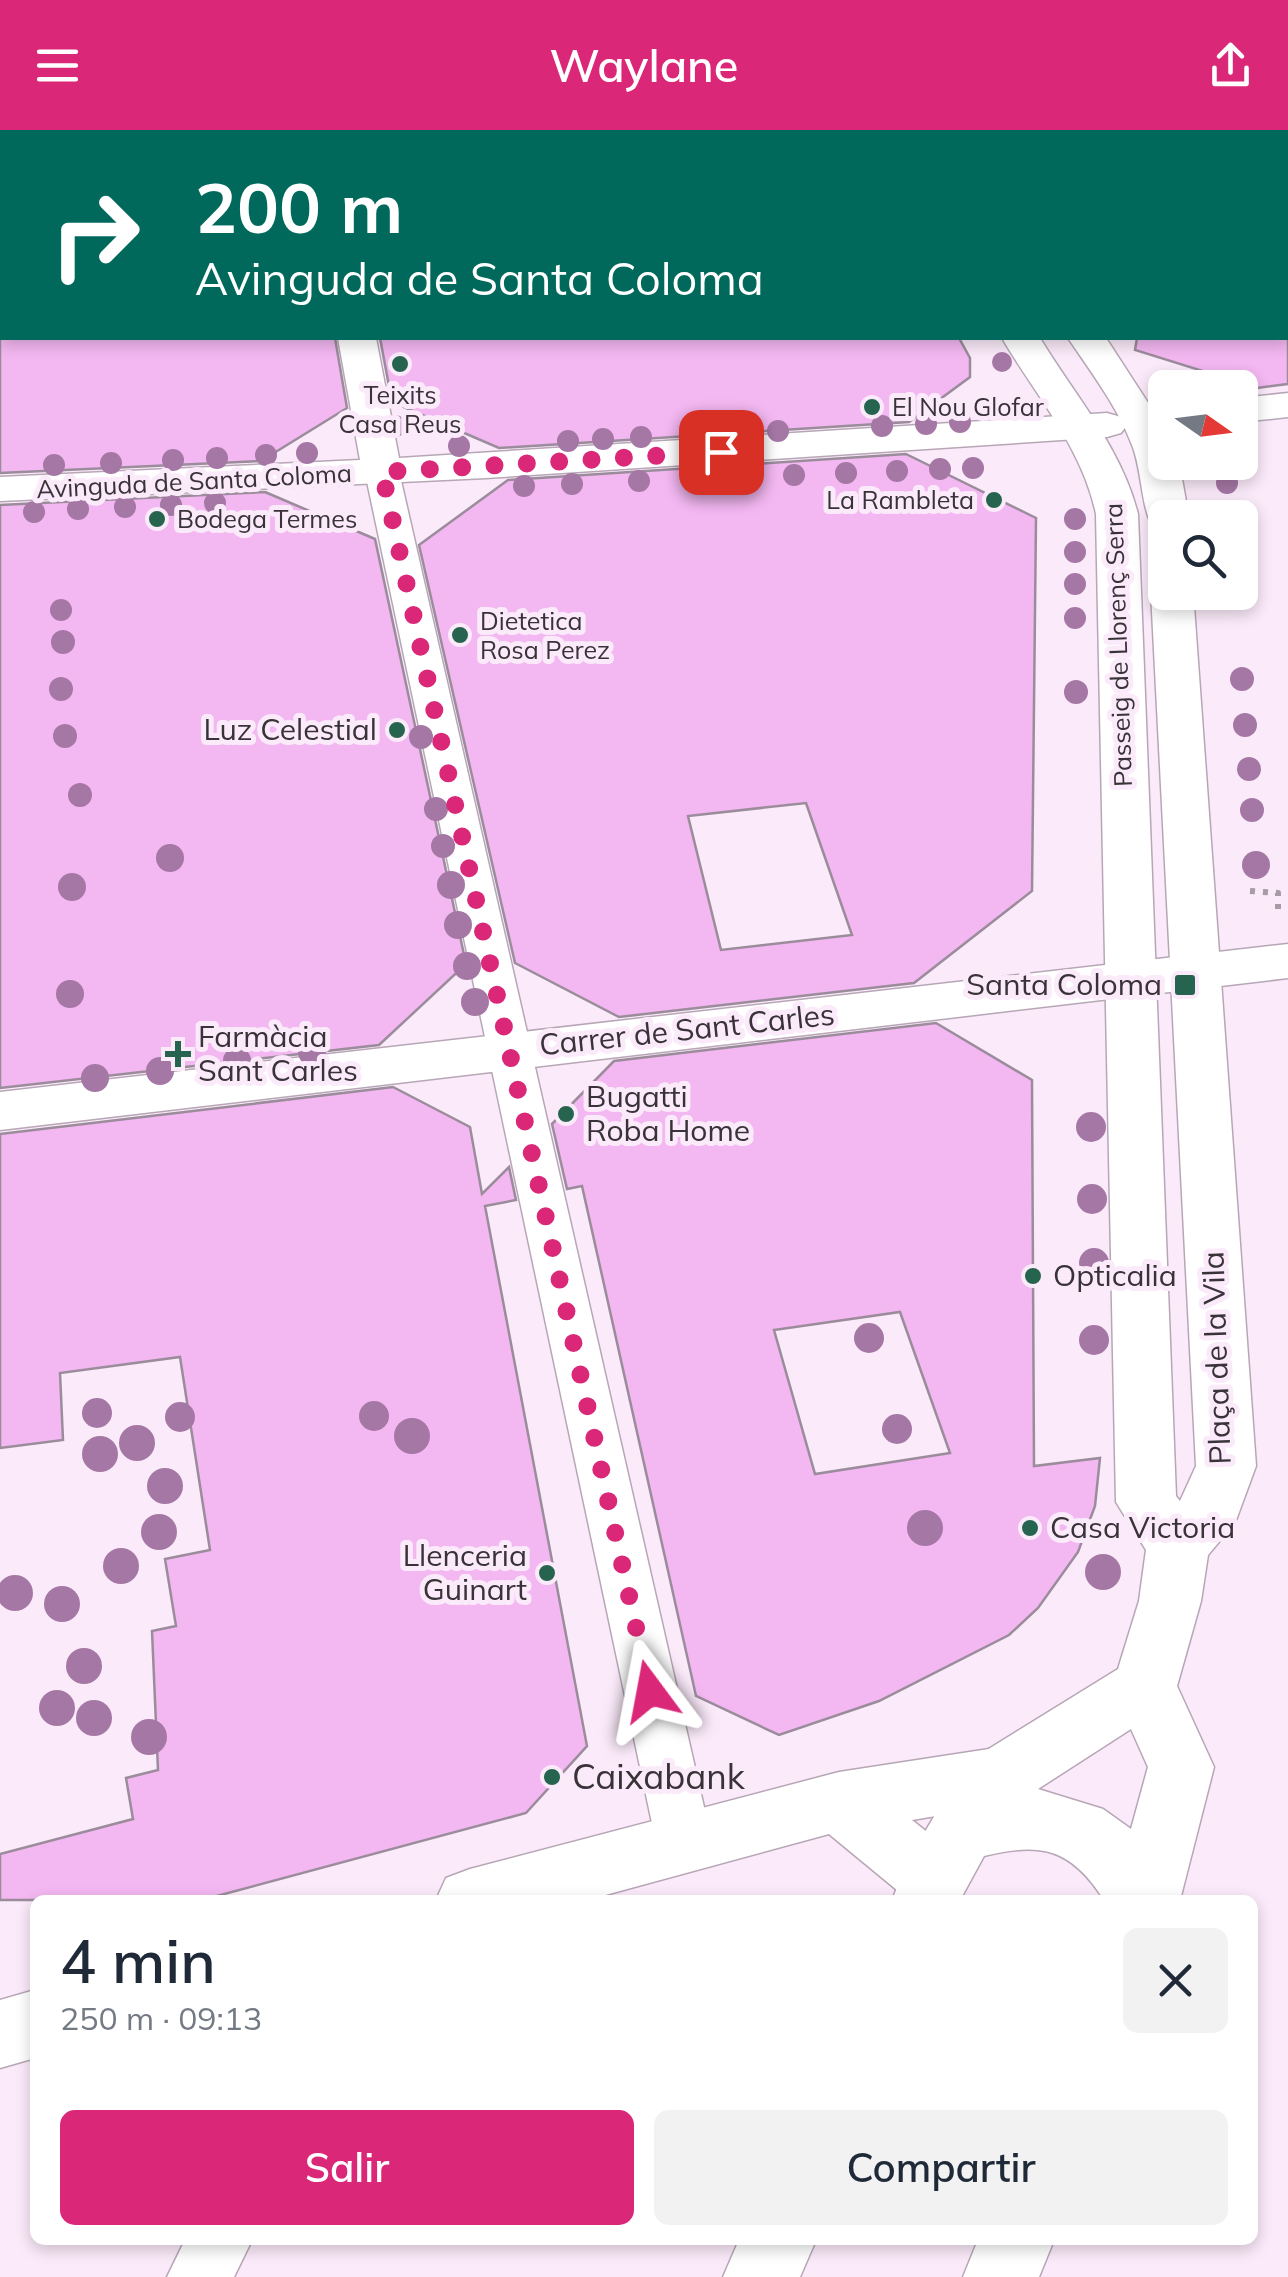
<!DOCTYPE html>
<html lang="es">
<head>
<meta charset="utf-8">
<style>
  :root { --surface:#fff; --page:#f2f2f3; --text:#1f2937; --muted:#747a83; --accent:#db2777 }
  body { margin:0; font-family:Mulish,sans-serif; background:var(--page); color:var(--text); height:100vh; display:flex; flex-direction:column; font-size:38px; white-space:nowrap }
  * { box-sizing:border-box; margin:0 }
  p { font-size:32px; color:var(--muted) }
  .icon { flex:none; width:55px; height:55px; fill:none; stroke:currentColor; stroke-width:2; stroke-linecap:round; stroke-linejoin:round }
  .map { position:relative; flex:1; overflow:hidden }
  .side { position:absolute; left:30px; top:1765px; width:1228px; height:350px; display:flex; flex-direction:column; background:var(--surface); border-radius:15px; box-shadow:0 5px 15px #0003 }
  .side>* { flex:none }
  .hud { position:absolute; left:0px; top:0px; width:1290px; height:210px; box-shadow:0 5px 15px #0003; background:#00695c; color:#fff; overflow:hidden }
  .needle { width:65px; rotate:104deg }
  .fabs { position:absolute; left:1148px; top:240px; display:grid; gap:20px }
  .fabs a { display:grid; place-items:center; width:110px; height:110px; border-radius:15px; background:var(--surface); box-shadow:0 5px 15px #0003; font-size:50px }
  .pin { position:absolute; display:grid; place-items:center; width:85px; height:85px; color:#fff; margin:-42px; border-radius:20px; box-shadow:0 5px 15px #0006 }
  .me { position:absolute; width:110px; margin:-55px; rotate:347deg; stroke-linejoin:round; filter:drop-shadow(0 0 8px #0008) }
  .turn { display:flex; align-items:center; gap:35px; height:210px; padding:0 30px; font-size:45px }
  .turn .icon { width:130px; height:130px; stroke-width:2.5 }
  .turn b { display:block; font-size:70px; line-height:85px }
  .round { display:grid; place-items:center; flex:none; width:105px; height:105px; border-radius:15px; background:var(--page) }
  .head { display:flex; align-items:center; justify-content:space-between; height:170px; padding:0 30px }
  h1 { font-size:60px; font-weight:600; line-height:75px }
  .primary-button { display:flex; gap:20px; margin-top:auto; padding:20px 30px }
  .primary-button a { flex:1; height:115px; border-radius:15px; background:var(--accent); color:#fff; font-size:40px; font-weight:600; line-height:115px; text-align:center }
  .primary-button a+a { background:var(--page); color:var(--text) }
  header { display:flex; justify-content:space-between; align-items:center; height:130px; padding:0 30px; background:var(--accent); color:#fff; font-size:45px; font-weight:600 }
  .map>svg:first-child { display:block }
  .building { fill:#f3b7f1; stroke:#9b8c9b; stroke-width:2.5; fill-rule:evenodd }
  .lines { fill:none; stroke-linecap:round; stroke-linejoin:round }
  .pedestrian-casing { stroke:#b7a7b6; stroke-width:3 }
  .minor-casing { stroke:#b7a7b6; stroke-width:3 }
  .tertiary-casing { stroke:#b7a7b6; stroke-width:3 }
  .path { stroke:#a79ba6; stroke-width:6; stroke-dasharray:5 8; stroke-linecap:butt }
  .pedestrian { fill:#fff; fill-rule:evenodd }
  .minor { fill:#fff; fill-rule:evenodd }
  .tertiary { fill:#fff; fill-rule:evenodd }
  .tree { fill:#a577a5 }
  .route { stroke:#db2777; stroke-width:18; stroke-dasharray:0 32.4 }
  .poi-dot { fill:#27644f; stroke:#fbeafa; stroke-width:4 }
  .labels { text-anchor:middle; stroke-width:10; stroke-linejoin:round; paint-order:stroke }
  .far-poi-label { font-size:25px; fill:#393339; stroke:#fbeafa; text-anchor:start }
  .far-street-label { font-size:25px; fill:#393339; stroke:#fbeafa }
  .poi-label { font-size:30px; fill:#393339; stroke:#fbeafa; text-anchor:start }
  .street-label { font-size:30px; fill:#393339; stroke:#fbeafa }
  .near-poi-label { font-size:35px; fill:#393339; stroke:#fbeafa; text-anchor:start }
</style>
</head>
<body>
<header><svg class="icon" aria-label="menu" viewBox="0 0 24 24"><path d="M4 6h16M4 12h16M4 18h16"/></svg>Waylane<svg class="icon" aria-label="share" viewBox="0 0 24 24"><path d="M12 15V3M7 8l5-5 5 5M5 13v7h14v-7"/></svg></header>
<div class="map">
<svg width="1288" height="2147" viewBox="0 0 1288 2147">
  <rect width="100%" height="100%" fill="#fbeafa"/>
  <!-- building -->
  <g class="building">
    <polygon points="0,208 335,208 347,278 261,331 0,343"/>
    <polygon points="380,208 959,208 970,228 970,247 909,292 499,318 392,272"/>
    <polygon points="1137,208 1288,208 1288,254 1257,258 1135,220"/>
    <path d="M906 324 1036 388 1032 761 914 853 619 887 515 833 419 415 508 350ZM806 673 852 805 721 820 688 686Z"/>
    <polygon points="265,362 375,409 466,834 379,915 0,958 0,375"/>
    <path d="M936 893 1032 950 1034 1336 1100 1328 1095 1376 1078 1422 1038 1478 1009 1505 879 1571 779 1605 696 1566 582 1056 567 1059 552 994 614 931ZM900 1182 950 1323 815 1344 774 1200Z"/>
    <polygon points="393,957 470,997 482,1064 509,1037 516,1070 485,1076 587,1616 526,1683 202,1770 0,1770 0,1724 133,1689 126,1648 158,1640 152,1501 176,1496 165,1429 210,1420 180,1227 60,1243 63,1310 0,1318 0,1004"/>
  </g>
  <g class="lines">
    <defs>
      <g id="pedestrian">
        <polygon points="382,332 394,335 399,342 712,1712 704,1730 684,1737 664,1730 656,1712 365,342 370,335"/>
        <polygon points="185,2110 252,2110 234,2147 167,2147"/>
      </g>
      <g id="minor">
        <rect x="301" y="0" width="34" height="2"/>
        <polygon points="338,208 376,208 399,328 1107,283 1121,287 1127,295 1121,303 1107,307 486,348 0,371 0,347 360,330"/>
        <polygon points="1288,814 1288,848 0,1000 0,962"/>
        <polygon points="1002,1617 1025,1625 1035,1646 1025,1667 1002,1675 912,1690 958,1727 968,1749 959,1770 909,1770 829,1704 587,1770 436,1770 446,1748 470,1739 839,1642"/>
        <polygon points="35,1860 35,1928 0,1938 0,1870"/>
      </g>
      <g id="tertiary">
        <polygon points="889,0 923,0 924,2 890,2"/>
        <polygon points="939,0 973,0 974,2 940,2"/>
        <path d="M1002 208H1040C1075 266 1121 317 1138 384L1176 1366 1180 1371 1196 1336 1151 462 1157 453 1165 451V462H1193L1256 1336 1235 1393 1208 1425 1201 1471 1177 1556 1214 1637 1180 1770H1104C1071 1718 1041 1712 984 1726L960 1770H892L910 1727 938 1680 979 1625 1118 1539 1139 1471 1146 1420 1116 1372 1096 384C1082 317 1036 266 1002 208ZM1131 1599 1148 1637 1131 1699 1103 1679 1038 1659Z"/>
        <path d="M1068 208H1106L1165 299V332H1179L1189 388H1165V400L1153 397C1141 378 1142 339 1132 315 1117 276 1091 242 1068 208Z"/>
        <polygon points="1288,263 1288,287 1240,292 1240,268"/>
        <polygon points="739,2110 816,2110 800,2147 723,2147"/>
        <polygon points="978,2110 1054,2110 1039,2147 963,2147"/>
      </g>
    </defs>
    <!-- pedestrian casing -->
    <use href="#pedestrian" class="pedestrian-casing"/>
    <!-- minor casing -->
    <use href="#minor" class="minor-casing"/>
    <!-- tertiary casing -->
    <use href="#tertiary" class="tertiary-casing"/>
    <!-- path -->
    <polyline class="path" points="1250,761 1278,763 1278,782"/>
    <!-- pedestrian -->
    <use href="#pedestrian" class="pedestrian"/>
    <!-- minor -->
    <use href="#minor" class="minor"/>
    <!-- tertiary -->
    <use href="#tertiary" class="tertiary"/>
  </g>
  <!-- trees -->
  <g class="tree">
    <circle cx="1002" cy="232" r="10"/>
    <circle cx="960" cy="292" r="11"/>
    <circle cx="926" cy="294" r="11"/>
    <circle cx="395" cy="296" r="11"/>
    <circle cx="882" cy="296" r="11"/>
    <circle cx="778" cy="301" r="11"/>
    <circle cx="705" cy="304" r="11"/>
    <circle cx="641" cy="307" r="11"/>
    <circle cx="603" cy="309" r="11"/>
    <circle cx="568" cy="311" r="11"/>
    <circle cx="459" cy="316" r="11"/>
    <circle cx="307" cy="323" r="11"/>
    <circle cx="266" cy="325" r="11"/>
    <circle cx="217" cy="328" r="11"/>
    <circle cx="173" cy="330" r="11"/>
    <circle cx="111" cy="333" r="11"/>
    <circle cx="54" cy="335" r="11"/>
    <circle cx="973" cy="338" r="11"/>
    <circle cx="940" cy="339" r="11"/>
    <circle cx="897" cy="341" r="11"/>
    <circle cx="846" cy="343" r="11"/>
    <circle cx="794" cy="345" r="11"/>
    <circle cx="697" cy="349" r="11"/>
    <circle cx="639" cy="351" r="11"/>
    <circle cx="1227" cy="353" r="11"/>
    <circle cx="572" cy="354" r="11"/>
    <circle cx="524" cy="356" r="11"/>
    <circle cx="215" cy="373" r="11"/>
    <circle cx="171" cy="375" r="11"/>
    <circle cx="125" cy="377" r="11"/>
    <circle cx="78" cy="379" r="11"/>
    <circle cx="34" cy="382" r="11"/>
    <circle cx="1075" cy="389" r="11"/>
    <circle cx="1075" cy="422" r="11"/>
    <circle cx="1075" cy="454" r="11"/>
    <circle cx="61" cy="480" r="11"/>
    <circle cx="1075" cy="488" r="11"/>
    <circle cx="63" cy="512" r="12"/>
    <circle cx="1242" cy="549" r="12"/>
    <circle cx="61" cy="559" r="12"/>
    <circle cx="1076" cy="562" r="12"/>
    <circle cx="1245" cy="595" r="12"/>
    <circle cx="65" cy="606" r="12"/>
    <circle cx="421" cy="607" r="12"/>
    <circle cx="1249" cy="639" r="12"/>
    <circle cx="80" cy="665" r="12"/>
    <circle cx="436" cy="679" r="12"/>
    <circle cx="1252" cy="680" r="12"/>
    <circle cx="443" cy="716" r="12"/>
    <circle cx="170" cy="728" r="14"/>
    <circle cx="1256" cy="735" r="14"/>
    <circle cx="451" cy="755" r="14"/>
    <circle cx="72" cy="757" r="14"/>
    <circle cx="458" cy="795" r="14"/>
    <circle cx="467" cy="836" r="14"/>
    <circle cx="70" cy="864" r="14"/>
    <circle cx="475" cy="872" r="14"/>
    <circle cx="312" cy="922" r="14"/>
    <circle cx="237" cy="931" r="14"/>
    <circle cx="160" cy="941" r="14"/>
    <circle cx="95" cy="948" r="14"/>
    <circle cx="1091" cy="997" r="15"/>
    <circle cx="1092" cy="1069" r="15"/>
    <circle cx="1094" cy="1133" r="15"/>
    <circle cx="869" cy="1208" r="15"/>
    <circle cx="1094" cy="1210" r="15"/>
    <circle cx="97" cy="1283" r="15"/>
    <circle cx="374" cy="1286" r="15"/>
    <circle cx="180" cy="1287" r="15"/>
    <circle cx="897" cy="1299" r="15"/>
    <circle cx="412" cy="1306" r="18"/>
    <circle cx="137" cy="1313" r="18"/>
    <circle cx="100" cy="1324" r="18"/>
    <circle cx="165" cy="1356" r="18"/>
    <circle cx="925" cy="1398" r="18"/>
    <circle cx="159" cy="1402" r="18"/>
    <circle cx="121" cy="1436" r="18"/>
    <circle cx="1103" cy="1442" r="18"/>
    <circle cx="15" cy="1463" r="18"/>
    <circle cx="62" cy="1474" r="18"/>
    <circle cx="84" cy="1536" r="18"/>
    <circle cx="57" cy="1578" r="18"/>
    <circle cx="94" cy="1588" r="18"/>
    <circle cx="149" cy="1607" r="18"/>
  </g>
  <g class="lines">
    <!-- route -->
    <polyline class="route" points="650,1561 382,342 721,322"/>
  </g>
  <!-- markers -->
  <g class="poi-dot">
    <circle cx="400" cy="234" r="10"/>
    <circle cx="872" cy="277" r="10"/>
    <circle cx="994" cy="370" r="10"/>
    <circle cx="157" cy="389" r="10"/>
    <circle cx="460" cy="505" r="10"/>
    <circle cx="397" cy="600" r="10"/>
    <rect x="1173" y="843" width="24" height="24" rx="5"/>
    <path d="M173 909h10v10h10v10h-10v10h-10v-10h-10v-10h10z"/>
    <circle cx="566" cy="984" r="10"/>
    <circle cx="1033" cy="1146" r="10"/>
    <circle cx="1030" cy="1398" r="10"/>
    <circle cx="547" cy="1443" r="10"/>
    <circle cx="552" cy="1647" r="10"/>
  </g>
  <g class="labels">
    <!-- far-poi labels -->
    <g class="far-poi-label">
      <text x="400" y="274" text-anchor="middle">Teixits<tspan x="400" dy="29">Casa Reus</tspan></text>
      <text x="892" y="286">El Nou Glofar</text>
      <text x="974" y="379" text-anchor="end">La Rambleta</text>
      <text x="177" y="398">Bodega Termes</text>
      <text x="480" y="500">Dietetica<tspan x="480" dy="29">Rosa Perez</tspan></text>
    </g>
    <!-- far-street labels -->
    <g class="far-street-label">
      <text transform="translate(194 351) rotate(-3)" y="9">Avinguda de Santa Coloma</text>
      <text transform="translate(1118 515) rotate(-92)" y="9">Passeig de Llorenç Serra</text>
    </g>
    <!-- poi labels -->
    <g class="poi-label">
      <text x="377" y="610" text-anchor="end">Luz Celestial</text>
      <text x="1162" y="865" text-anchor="end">Santa Coloma</text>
      <text x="198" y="917">Farmàcia<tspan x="198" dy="34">Sant Carles</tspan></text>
      <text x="586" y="977">Bugatti<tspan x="586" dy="34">Roba Home</tspan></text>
      <text x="1053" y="1156">Opticalia</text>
      <text x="1050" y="1408">Casa Victoria</text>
      <text x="527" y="1436" text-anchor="end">Llenceria<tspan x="527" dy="34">Guinart</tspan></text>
    </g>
    <!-- street labels -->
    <g class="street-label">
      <text transform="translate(687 900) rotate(-6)" y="10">Carrer de Sant Carles</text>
      <text transform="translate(1217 1228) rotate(-92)" y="10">Plaça de la Vila</text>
    </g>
    <!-- near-poi labels -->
    <g class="near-poi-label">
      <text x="572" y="1659">Caixabank</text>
    </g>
  </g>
</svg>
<div class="fabs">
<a><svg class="needle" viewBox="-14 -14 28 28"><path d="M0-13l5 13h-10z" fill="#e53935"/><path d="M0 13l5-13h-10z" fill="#747a83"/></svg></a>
<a><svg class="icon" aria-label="search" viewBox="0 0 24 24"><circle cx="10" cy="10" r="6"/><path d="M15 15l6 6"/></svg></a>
</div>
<div class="pin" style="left:721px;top:322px;background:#d93025"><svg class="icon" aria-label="arrive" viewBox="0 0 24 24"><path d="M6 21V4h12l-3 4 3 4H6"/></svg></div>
<svg class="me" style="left:650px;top:1561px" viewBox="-20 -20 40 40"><path d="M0-17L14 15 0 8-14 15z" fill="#db2777" stroke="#fff" stroke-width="4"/></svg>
<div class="hud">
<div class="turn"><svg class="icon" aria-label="right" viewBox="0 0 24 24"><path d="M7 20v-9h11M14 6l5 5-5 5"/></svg><div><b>200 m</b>Avinguda de Santa Coloma</div></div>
</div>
<section class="side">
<div class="head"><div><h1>4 min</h1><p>250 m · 09:13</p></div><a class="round"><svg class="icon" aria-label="close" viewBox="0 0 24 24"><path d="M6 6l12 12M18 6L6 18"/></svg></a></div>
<div class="primary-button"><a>Salir</a><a>Compartir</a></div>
</section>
</div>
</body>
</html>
